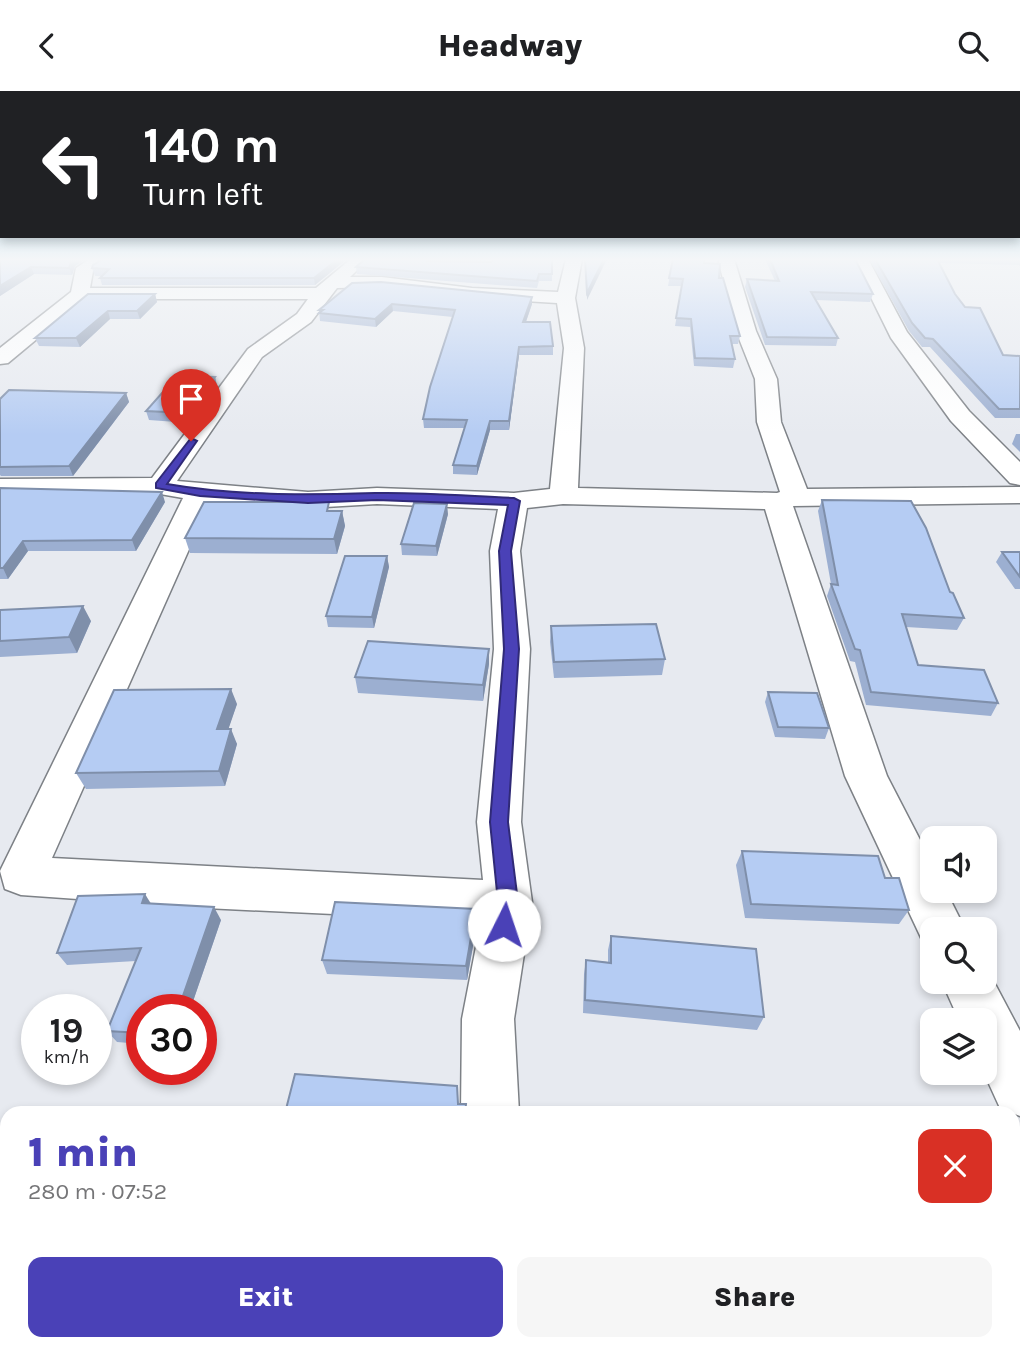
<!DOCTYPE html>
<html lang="en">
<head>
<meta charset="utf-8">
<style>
  :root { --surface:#fff; --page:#f6f6f6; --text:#202124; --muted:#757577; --accent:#4a41b7 }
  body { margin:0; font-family:Karla,sans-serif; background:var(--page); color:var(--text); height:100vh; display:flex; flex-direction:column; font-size:26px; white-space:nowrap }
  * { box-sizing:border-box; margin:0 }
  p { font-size:23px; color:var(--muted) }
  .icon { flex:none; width:38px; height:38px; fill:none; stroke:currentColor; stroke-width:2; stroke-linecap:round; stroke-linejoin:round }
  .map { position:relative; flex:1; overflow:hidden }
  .side { position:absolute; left:0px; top:1015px; width:1020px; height:245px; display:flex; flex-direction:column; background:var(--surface); border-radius:21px 21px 0 0; box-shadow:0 4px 10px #0003 }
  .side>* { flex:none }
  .guide { position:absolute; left:0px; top:0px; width:1020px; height:147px; box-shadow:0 4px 10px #0003; background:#202124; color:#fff; overflow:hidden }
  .buttons { position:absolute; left:920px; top:735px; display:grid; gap:14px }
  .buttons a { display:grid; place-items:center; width:77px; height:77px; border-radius:14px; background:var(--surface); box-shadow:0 4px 10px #0003; font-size:35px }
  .speed { position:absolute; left:21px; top:903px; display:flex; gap:14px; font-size:35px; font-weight:700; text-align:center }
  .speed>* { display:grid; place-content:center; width:91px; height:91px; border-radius:50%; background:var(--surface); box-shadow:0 4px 10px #0003; line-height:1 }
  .speed small { font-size:18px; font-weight:400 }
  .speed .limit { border:10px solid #d22; background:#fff; color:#111 }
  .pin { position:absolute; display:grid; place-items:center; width:60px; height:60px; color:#fff; margin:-72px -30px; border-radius:50% 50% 50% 0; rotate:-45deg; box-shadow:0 0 7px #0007 }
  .pin .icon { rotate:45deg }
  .me { position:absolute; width:77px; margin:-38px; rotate:4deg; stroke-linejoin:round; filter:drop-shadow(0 0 5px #0008) }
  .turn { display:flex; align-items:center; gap:24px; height:147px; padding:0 28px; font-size:32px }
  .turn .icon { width:91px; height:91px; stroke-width:2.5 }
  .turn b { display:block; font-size:49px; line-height:60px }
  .round { display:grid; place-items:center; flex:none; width:74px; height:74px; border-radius:14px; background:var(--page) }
  .head { display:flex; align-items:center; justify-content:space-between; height:119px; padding:0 28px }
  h1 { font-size:42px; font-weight:800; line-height:52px; color:var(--accent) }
  .primary-button { display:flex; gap:14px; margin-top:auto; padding:14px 28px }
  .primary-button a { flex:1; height:80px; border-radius:14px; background:var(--accent); color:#fff; font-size:28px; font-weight:800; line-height:80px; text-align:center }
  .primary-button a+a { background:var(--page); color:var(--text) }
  header { display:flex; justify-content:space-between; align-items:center; height:91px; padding:0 28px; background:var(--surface); font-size:32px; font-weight:800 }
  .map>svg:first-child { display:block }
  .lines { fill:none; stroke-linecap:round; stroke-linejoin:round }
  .minor-casing { stroke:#7d8186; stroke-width:3 }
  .minor { fill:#fff; fill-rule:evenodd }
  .wall { fill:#9cafd1 }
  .shaded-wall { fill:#7f8faa }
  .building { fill:#b5ccf3; stroke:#7f8faa; stroke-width:2 }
  .route { fill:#4a41b7; stroke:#302a77; stroke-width:2 }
</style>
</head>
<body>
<header><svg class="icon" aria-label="back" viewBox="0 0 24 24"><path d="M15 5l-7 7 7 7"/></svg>Headway<svg class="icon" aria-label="search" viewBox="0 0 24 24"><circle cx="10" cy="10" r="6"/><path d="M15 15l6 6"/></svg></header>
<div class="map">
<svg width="1020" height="1260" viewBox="0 0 1020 1260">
  <rect width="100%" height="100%" fill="#e7eaf0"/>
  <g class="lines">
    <defs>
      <g id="minor">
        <path d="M90 168H110L93 180 90 197H316L351 168H369L350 186H382L472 197 558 201 566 168H582L575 207 584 257 578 397 777 402 780 401 757 331 755 288 736 240 718 168H734L756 240 777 288 781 331 807 398 1020 396V412L793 415 887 685 933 774V800H946L965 838H933V857L924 853 845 685 765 418 563 413 527 417 520 460 530 558 521 731 532 811 514 928 519 1022H461L462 928 481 830 205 817 21 804 5 798 0 780 183 407 160 403 0 404V388L152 387 248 258 297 223 308 208H85L8 272 0 273V257L71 201 76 177ZM382 196 472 207 557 212 564 257 550 398 514 402 377 397 308 401 177 390 262 266 311 231 337 197ZM210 411 308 417 377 413 498 418 490 460 494 558 477 731 483 789 52 767Z"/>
        <polygon points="852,168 868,168 907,241 969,320 1020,371 1020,394 1010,392 951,330 891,247"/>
        <polygon points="985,874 1020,940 1020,1025 1000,1017 984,982 985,929 959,929 942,891 985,891"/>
        <polygon points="459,1253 527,1253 528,1260 460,1260"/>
      </g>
    </defs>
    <!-- minor casing -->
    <use href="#minor" class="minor-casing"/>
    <!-- minor -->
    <use href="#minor" class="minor"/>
  </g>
  <!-- wall -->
  <g class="wall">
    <polygon points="0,168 86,168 75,175 72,184 34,183 0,205"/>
    <polygon points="347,168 315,194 102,194 100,187 102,185 95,185 92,177"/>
    <polygon points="552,168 552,190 539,190 537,197 357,183 356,176 434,170 491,171"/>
    <polygon points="673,168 704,172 719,187 740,245 738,253 732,253 735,268 733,277 694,275 690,236 675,235 682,195 668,195"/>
    <polygon points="765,168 855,168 873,203 870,211 816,209 838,247 836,255 765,254 745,196 747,188 775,190"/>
    <polygon points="869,168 1020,168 1020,175 1019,174 939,172 955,203 1003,264 1020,265 1020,327 995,327 930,256 922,256 909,240"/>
    <polygon points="352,192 532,213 526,231 553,255 553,264 519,264 509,339 490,339 477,384 453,383 453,374 465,337 424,337 423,328 453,226 393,220 376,236 320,230 319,219"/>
    <polygon points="155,203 157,211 140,228 110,228 80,256 39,255 35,247"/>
    <polygon points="215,286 217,295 190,332 149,329 146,320"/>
    <polygon points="126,302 129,311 73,385 1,385 0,384 0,308"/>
    <polygon points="1016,343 1020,343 1020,361 1012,353"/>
    <polygon points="0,397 165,411 136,460 28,460 8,488 0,488"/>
    <polygon points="822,409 950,501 964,527 957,539 906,536 918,574 998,612 991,625 866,614 855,571 850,570 827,505 831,493 818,420"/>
    <polygon points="342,420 345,435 337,463 190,462 185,447"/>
    <polygon points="448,423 437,465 402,464 401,453"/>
    <polygon points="1002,461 1020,461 1020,498 1015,498 996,471"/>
    <polygon points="387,465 389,476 374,537 328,536 326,525"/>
    <polygon points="0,519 91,530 77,562 0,566"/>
    <polygon points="551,535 665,568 662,584 554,587 550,551"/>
    <polygon points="489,558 489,573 483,610 358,602 355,586"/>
    <polygon points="768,601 829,637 825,648 775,646 765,611"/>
    <polygon points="237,613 228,638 237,653 225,695 86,698 76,682"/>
    <polygon points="742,760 885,787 909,819 899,833 745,827 736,774"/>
    <polygon points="151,813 221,829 190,919 142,919 142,953 117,951 107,940 136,870 67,874 57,862"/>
    <polygon points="477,832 467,889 327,883 322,869"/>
    <polygon points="611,845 764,926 757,939 583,922 584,883 586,869 608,871 608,859"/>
  </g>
  <!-- shaded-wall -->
  <g class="shaded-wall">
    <polygon points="72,168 86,168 75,175 72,184 69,177"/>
    <polygon points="338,168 347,168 315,194 314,187"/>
    <polygon points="604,168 607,168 587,209 587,202"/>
    <polygon points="31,176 34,183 0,205 0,195"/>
    <polygon points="155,203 157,211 140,228 137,220"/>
    <polygon points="532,206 532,213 523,239 523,231"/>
    <polygon points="392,213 393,220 376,236 375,228"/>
    <polygon points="108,220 110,228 80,256 76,247"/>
    <polygon points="519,256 519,264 509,339 509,330"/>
    <polygon points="215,286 217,295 190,332 187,322"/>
    <polygon points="126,302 129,311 73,385 69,375"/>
    <polygon points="490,330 490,339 477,384 477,375"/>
    <polygon points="162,401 165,411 136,460 132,449"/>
    <polygon points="447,413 448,423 437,465 436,455"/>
    <polygon points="342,420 345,435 337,463 334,448"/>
    <polygon points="23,450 28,460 8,488 3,477"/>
    <polygon points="387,465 389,476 374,537 372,526"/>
    <polygon points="83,515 91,530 77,562 69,546"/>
    <polygon points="489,558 489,573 483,610 483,594"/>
    <polygon points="231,598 237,613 223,654 217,638"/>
    <polygon points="231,638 237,653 225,695 219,680"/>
    <polygon points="145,803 153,816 142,812"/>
    <polygon points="214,816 221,829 190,919 178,919"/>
    <polygon points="476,818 477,832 467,889 466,875"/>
  </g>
  <!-- building -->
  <g class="building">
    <polygon points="0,168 72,168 69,177 31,176 0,195"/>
    <polygon points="103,168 338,168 314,187 100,187 109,178 92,177 93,174"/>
    <polygon points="365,168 430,168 428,170 491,171 494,168 552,168 552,183 539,183 537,190 356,176"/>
    <polygon points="585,168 604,168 587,202"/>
    <polygon points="673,168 704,168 704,172 720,173 719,187 723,187 740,245 730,245 735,268 695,267 691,228 676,227 683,188 669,187"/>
    <polygon points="770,168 855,168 873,203 811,201 838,247 767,246 747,188 779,190"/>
    <polygon points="875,168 937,168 955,203 965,216 980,217 1003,264 1020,265 1020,318 999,318 933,248 925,247 912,232"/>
    <polygon points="381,191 532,206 523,231 550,231 553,255 519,256 509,330 490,330 477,375 453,374 467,329 423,328 430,296 455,219 392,213 375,228 319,222 323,219 319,219 352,192"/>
    <polygon points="88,203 155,203 137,220 108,220 76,247 35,247"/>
    <polygon points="177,285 215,286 187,322 146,320"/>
    <polygon points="9,299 126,302 69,375 0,376 0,308"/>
    <polygon points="0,397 162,401 132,449 23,450 3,477 0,477"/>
    <polygon points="822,409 911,410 926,437 950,501 953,502 964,527 902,523 918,574 984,579 998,612 871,601 860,559 855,558 831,493 838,494"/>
    <polygon points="204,411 329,411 327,420 342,420 334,448 185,447"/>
    <polygon points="414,412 447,413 436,455 401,453"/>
    <polygon points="1002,461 1020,461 1020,486"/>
    <polygon points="345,465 387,465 372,526 326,525"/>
    <polygon points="83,515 69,546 0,550 0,519"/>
    <polygon points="656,533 665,568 554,571 551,535"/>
    <polygon points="368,550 489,558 483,594 355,586"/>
    <polygon points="231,598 217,638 231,638 219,680 76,682 114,599"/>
    <polygon points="768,601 817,602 829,637 778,636"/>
    <polygon points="742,760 878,765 885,787 899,787 909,819 751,813"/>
    <polygon points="145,803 142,812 214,816 178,919 142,919 142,942 107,940 141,857 57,862 78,805"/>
    <polygon points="335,811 476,818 466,875 322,869"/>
    <polygon points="611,845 756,858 764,926 585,909 586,869 611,872"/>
    <polygon points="295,983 457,995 458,1013 466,1013 465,1022 285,1022"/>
  </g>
  <!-- sky -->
  <linearGradient id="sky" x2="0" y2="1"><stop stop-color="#7bc8e7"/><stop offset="0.49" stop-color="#f4f6f8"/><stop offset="1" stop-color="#f4f6f8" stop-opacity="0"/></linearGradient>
  <rect width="1020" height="344" fill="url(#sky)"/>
  <!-- route -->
  <path class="route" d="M191 347 197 350 167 393C236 405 305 404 375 402 421 401 468 405 514 407L520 410 511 460 519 558 508 731 518 811 511 841 504 843 497 841 494 834 498 811 490 731 504 558 499 460 508 414 377 409 308 412 200 405 156 397V392Z"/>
</svg>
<div class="buttons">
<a><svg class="icon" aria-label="sound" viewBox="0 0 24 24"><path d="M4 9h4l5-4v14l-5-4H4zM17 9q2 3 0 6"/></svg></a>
<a><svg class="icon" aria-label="search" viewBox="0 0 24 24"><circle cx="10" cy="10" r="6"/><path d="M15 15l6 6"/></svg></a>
<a><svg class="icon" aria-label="layers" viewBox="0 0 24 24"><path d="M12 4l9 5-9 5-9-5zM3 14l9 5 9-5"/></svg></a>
</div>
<div class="speed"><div>19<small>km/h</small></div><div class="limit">30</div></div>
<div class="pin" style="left:191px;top:350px;background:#d93025"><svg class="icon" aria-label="arrive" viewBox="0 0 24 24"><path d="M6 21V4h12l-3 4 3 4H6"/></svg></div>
<svg class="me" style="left:504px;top:834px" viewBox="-20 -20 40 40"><circle r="19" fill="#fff"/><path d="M0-13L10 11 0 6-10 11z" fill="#4a41b7"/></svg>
<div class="guide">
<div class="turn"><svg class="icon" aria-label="left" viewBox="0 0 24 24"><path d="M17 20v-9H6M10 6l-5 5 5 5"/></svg><div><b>140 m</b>Turn left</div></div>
</div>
<section class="side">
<div class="head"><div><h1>1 min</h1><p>280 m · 07:52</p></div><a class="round" style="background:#d93025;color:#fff"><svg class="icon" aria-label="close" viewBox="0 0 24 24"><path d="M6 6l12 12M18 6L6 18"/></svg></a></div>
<div class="primary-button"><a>Exit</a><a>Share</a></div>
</section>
</div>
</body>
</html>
